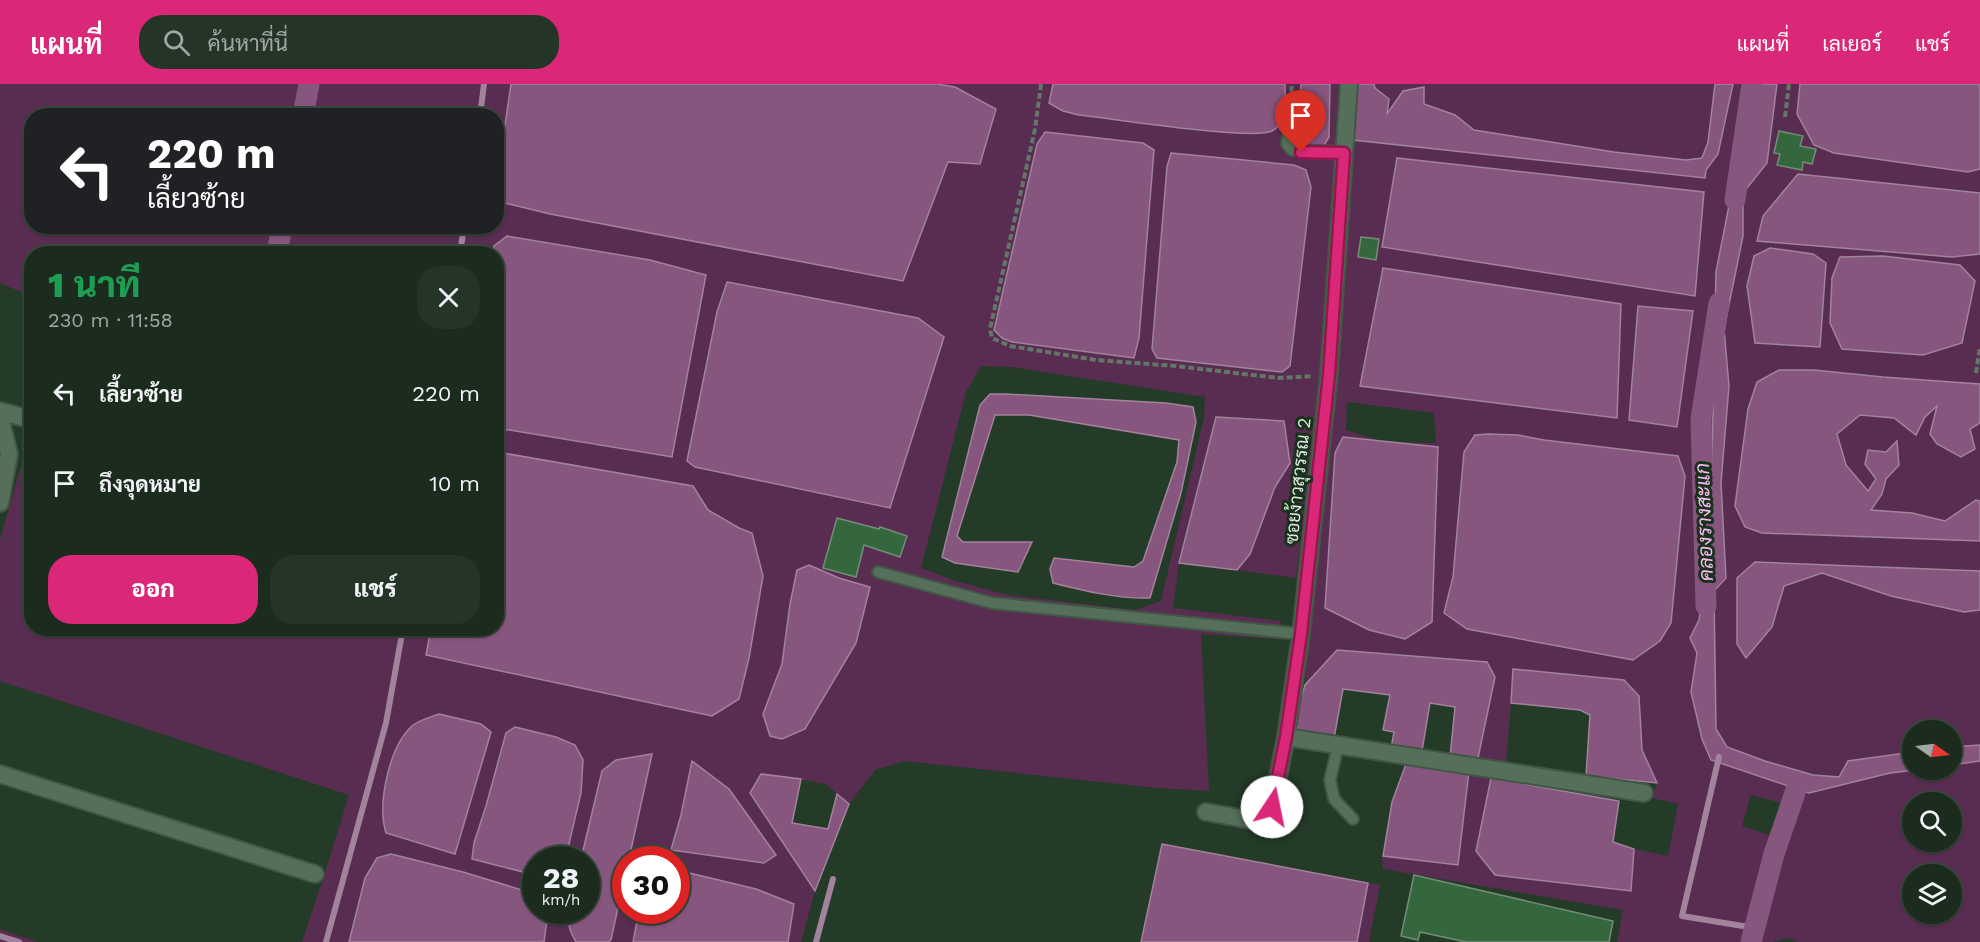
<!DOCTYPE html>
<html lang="th">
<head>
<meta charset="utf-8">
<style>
  :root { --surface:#1b2c1e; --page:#243427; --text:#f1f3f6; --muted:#a0a7a4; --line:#39483c; --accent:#db2777 }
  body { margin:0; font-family:"Work Sans",Sarabun,sans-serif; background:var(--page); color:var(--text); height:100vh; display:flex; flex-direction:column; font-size:22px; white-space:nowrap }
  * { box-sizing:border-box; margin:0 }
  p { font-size:20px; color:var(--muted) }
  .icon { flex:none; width:33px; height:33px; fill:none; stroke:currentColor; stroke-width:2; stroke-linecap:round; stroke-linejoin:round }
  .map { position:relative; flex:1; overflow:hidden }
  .sheet { position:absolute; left:24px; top:162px; width:480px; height:390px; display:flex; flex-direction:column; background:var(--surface); border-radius:24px; box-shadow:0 2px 4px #0004,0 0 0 2px var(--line) }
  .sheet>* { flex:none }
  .top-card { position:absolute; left:24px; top:24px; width:480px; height:126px; border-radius:24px; box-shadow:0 2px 4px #0004,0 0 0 2px var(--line); background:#202124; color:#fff; overflow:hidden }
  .needle { width:39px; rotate:104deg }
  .tools { position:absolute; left:1902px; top:636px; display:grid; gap:12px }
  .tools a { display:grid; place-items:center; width:60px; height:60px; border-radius:50%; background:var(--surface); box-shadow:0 2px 4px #0004,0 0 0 2px var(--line); font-size:30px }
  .speed { position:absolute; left:522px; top:762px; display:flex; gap:12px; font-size:30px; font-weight:700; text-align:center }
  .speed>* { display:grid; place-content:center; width:78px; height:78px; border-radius:50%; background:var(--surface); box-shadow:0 2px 4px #0004,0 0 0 2px var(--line); line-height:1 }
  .speed small { font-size:15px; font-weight:400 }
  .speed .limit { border:9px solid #d22; background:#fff; color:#111 }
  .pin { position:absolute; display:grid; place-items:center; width:51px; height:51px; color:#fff; margin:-62px -26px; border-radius:50% 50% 50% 0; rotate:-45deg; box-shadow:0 0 6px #0007 }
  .pin .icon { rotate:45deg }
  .me { position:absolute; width:66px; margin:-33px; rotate:11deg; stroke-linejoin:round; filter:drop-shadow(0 0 4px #0008) }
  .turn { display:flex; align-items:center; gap:21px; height:126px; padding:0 24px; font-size:27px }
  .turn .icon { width:78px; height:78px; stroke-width:2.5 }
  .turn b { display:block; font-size:42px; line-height:51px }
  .round { display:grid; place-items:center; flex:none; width:63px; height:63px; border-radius:24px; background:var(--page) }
  .summary { display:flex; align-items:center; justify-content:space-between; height:102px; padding:0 24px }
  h1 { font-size:36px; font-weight:800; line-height:45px; color:#1e9e55 }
  .button { display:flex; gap:12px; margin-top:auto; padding:12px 24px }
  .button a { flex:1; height:69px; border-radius:24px; background:var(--accent); color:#fff; font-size:24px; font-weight:800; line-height:69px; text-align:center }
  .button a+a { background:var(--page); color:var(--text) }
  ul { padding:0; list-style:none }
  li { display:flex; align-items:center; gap:18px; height:90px; padding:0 24px }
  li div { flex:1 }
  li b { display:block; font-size:22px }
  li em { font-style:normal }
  header { display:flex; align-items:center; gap:36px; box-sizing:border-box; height:84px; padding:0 30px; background:var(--accent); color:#fff }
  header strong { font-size:28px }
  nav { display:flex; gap:33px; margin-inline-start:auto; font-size:21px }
  .search { width:420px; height:54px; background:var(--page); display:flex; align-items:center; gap:15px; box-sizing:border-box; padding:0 21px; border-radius:24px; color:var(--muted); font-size:22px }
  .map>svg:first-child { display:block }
  .green { fill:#592d52; fill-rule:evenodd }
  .water { fill:#87567f; stroke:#a1839c; stroke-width:1.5 }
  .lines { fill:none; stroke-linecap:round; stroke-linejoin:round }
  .stream { stroke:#a1839c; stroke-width:6 }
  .canal { stroke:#87567f; stroke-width:21 }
  .building { fill:#34673e; stroke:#738d76; stroke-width:1.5 }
  .service-casing { stroke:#425646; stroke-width:14 }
  .minor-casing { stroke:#425646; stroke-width:20 }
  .path { stroke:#637766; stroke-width:4; stroke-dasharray:6 3; stroke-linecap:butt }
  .service { stroke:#566f5a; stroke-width:10 }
  .minor { stroke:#566f5a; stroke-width:16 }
  .route-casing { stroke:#8e194d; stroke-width:15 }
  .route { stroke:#db2777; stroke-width:10 }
  .labels { text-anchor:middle; stroke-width:6; stroke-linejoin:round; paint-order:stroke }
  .street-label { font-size:18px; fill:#ddebde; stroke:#1a311e }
  .water-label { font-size:20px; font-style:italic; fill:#f7bced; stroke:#1a311e }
</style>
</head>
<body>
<header>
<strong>แผนที่</strong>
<div class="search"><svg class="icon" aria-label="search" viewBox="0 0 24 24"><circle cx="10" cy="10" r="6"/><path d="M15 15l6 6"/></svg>ค้นหาที่นี่</div>
<nav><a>แผนที่</a><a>เลเยอร์</a><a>แชร์</a></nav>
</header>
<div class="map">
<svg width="1980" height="858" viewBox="0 0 1980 858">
  <rect width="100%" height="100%" fill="#243b28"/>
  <!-- green -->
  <g class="green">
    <path d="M0 0H511L497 96 496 32H32V142H496L497 117 550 130 955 3 937 0H1053L1050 19 1079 31 1125 36 1284 27 1285 0H1301L1299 28 1306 46V60L1329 53 1330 0H1339L1316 339 1296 494 1237 486 1250 470 1275 403 1290 379 1284 337 1216 333 1179 479 1173 524 1281 537 1279 555 1201 550 1209 707 1158 704 904 677 875 686 849 720 826 700 790 694 750 709 815 807 801 858H788L793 820 756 805 677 786 676 776 629 775 638 734 602 687 581 775H559L569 760 581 709 515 643 506 650 486 722 474 759 472 775 535 791V810L463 788 365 794 349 858H302L324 792 349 711 0 597V456L22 379V352L31 351 32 544 431 545 426 571 739 615 749 574 763 492 752 449 739 444 708 426 693 402 503 369H497V344L672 373 494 162 493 170H32L31 212 0 199ZM1171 69 1294 81 1306 86 1311 103 1290 282 1157 274 1152 265 1167 84ZM981 282 1011 283 1205 313 1204 334 1161 517 1135 526 1008 511 955 497 921 484 966 308ZM810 481 839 494 870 503 763 630 782 580 790 520ZM692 678 764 779 671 766 681 731Z"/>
    <polygon points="1374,0 1715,0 1708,58 1702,74 1686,76 1614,68 1474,46 1455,31 1424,20 1424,4 1386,32"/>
    <path d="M1733 0H1759L1753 55 1732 106 1714 294 1710 465 1699 536 1690 554 1697 569 1691 608 1711 676 1809 709 1890 689 1916 686H1952V681L1980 677V858H1798L1787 854 1772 858H1617L1623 826 1383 785 1382 772 1458 781 1469 687 1491 694 1476 767 1631 807 1634 765 1668 772 1678 720 1652 714 1657 699 1642 666 1639 612 1514 585 1506 677 1489 680 1478 674 1495 593 1338 566 1305 601 1313 492 1353 56 1705 94 1706 86 1718 70ZM1703 108 1698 190 1694 212 1382 163ZM1621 220 1617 334 1577 328ZM1347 318 1434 329 1436 359 1383 358 1346 346ZM1518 351 1544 356 1660 557 1634 576 1467 545 1444 529 1453 493ZM1343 353 1362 356 1325 524ZM1751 711 1794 722 1795 723 1769 751 1742 742ZM1912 718H1952V758H1912ZM1912 790H1952V830H1912Z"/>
    <path d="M1777 0H1800L1797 30 1834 69 1968 88 1980 85V109L1798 90 1757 157 1952 173 1980 170V300L1883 293 1814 286 1762 449 1980 457V487L1755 478 1737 560 1746 573 1772 543 1784 502 1822 489 1891 512 1964 528 1980 526V661L1952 663V646H1912V668L1848 677 1839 693 1813 691 1765 677 1727 663 1716 645 1714 507 1726 494 1721 399 1729 302 1724 245 1743 152V109L1767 79ZM1754 172 1826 179 1819 263 1755 258 1748 202Z"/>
    <path d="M1937 321 1970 345 1980 339V417L1975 416 1945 438 1912 429 1871 426 1882 410 1886 395 1899 381 1897 357C1882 370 1878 391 1868 408L1846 381 1837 350 1860 331 1894 334 1925 333Z"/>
    <polygon points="625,791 626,826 639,827 633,858 608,858 611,856"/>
    <polygon points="1368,799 1380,801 1369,858 1357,858"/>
    <path d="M544 827H569C567 838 570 848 576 858H544L547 836Z"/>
    <polygon points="0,845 37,858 0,858"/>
  </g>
  <!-- water -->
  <g class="water">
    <polygon points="511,0 937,0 955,3 996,25 980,80 948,78 903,197 550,130 497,117 497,96"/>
    <path d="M1053 0H1285C1285 14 1288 39 1272 47 1254 57 1109 34 1079 31L1063 27 1049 19Z"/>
    <polygon points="1301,0 1330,0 1329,53 1323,63 1306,61 1306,46 1299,28"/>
    <polygon points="1357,0 1374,0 1375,4 1389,15 1387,30 1403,7 1424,3 1424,20 1455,31 1474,46 1614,68 1686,76 1702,74 1708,58 1715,0 1733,0 1718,70 1706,86 1705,94 1353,56"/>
    <polygon points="1759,0 1777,0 1767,79 1743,109 1743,152 1724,245 1729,302 1721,399 1726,494 1714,507 1716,645 1727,663 1765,677 1813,691 1839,693 1848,677 1912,668 1912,686 1916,686 1890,689 1809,709 1711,676 1702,655 1691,608 1697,569 1690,554 1699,536 1710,465 1716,188 1732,106 1753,55"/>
    <polygon points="1800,0 1980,0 1980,85 1968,88 1834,69 1814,61 1797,30"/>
    <polygon points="1045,48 1143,59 1154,66 1139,254 1134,274 1012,258 1002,254 994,246 1037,60"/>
    <polygon points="1171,69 1294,81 1306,86 1311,103 1290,282 1282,288 1157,274 1152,265 1167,83"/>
    <polygon points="1397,74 1704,108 1695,212 1382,163"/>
    <polygon points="1798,90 1980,109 1980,170 1952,173 1757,157 1763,132"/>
    <polygon points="507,152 650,176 706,191 672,373 497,344 496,170 493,169 494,162"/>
    <polygon points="1770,164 1813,170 1826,179 1820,263 1755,259 1747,202 1754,172"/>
    <polygon points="1883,172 1960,181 1975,197 1962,259 1923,271 1842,265 1830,239 1832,194 1840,173"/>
    <polygon points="1383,184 1621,220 1617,334 1360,302"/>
    <polygon points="727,198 918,234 944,253 890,424 695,383 687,377 717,228"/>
    <polygon points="1638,222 1693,227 1677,343 1629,336"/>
    <polygon points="1779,286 1814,286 1883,293 1980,300 1980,339 1970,345 1975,365 1961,373 1937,360 1930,350 1937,322 1925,333 1916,351 1894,334 1860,331 1837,350 1846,381 1868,407 1876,395 1865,380 1868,366 1886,368 1897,357 1899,381 1886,395 1882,410 1871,426 1912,429 1945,437 1976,416 1980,417 1980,457 1762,449 1745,443 1735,422 1748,325 1757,298"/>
    <path d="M990 310H1005L1166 319 1193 323 1196 338 1181 409 1150 514C1117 515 1085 507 1053 499L1050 485 1054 474 1134 483 1143 477 1177 378 1179 356 1029 331H995L957 452 963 458H1032L1018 488 955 479 942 473 980 321Z"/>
    <polygon points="1216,333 1284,337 1290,379 1275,403 1250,470 1237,486 1179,479"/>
    <polygon points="1488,350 1518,351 1544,356 1678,372 1685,392 1671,539 1660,557 1633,576 1467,545 1444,529 1453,493 1464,368 1475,351"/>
    <polygon points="1343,353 1438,363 1432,538 1405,555 1369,546 1325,524 1335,369"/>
    <polygon points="497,369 503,369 693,402 708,426 739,444 752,449 763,492 749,574 739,615 712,632 426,571 431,545 496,544"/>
    <polygon points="1755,478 1980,487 1980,526 1964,528 1891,512 1822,489 1784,502 1772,543 1746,574 1737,560 1737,494"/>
    <polygon points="809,481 839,494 870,503 856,559 805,645 782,655 770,652 763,630 782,580 790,520 797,486"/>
    <polygon points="1337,566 1487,578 1495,593 1478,674 1467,676 1450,673 1455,623 1430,619 1422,667 1391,664 1394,648 1383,646 1390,611 1343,605 1334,654 1299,647 1294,635 1305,601"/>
    <polygon points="1513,585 1624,596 1639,612 1642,666 1657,699 1586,692 1590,631 1580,626 1511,619"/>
    <path d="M439 630 481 640 491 648 455 770 386 749C377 720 389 662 413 641 420 636 431 633 439 630Z"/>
    <polygon points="515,643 556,653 575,661 583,676 581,709 569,760 559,775 536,776 535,791 472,775 474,759 486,722 506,649"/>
    <polygon points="1980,661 1980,677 1952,681 1952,663"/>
    <path d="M652 670 629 775 626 776 625 791 611 856 608 858H576C570 848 566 838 569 827L586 826V776L581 775 602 687 616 676Z"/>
    <polygon points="692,677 729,705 776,771 764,779 671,766 681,731"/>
    <polygon points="1406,680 1469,687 1458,781 1383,772 1392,718"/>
    <polygon points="761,690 801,695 792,739 828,745 837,710 849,720 815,807 750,709"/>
    <polygon points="1491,694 1619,717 1613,758 1634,765 1631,807 1495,791 1476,767"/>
    <polygon points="1162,760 1368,799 1357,858 1141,858"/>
    <polygon points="391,770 463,788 535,810 536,826 544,827 547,836 544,858 349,858 365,794 377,774"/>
    <polygon points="677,786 756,805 794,820 788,858 633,858 639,827 676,826"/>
  </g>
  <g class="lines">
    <!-- stream -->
    <g class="stream">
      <polyline points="480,32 484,0"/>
      <polyline points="460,170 464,142"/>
      <polyline points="1719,673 1682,832 1755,844"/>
      <polyline points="0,852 19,858"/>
      <polyline points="326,858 386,639 403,544"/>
      <polyline points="816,858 833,795"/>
    </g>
    <!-- canal -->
    <g class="canal">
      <polyline points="303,32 309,0"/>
      <polyline points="1735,116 1752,0"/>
      <polyline points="277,170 282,142"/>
      <polyline points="1706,522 1701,335 1719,219"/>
      <polyline points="1751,858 1774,770 1798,700"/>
    </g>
  </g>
  <!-- building -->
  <g class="building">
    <polygon points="1779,47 1803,52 1800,62 1816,65 1812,80 1803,78 1802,86 1777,81 1780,70 1774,69"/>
    <polygon points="1361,153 1379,155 1376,176 1358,173"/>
    <polygon points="837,434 879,445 880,443 907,452 900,473 864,461 856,493 823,484"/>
    <polygon points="1414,791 1613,837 1609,858 1466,858 1420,848 1418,856 1401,852"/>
  </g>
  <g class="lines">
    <defs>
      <g id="service">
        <polyline points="1289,39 1287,60 1292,66 1344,68"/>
        <polyline points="878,488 992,519 1301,550"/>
        <polyline points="1338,662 1330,696 1334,715 1353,735"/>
      </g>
      <g id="minor">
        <polyline points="0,327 32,336"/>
        <polyline points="0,334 9,370 0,419"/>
        <polyline points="1286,653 1644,709"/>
        <polyline points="0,690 315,790"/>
        <polyline points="1206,728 1256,737 1267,733 1272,723 1286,653 1301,550 1329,290 1349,0"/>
      </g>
    </defs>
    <!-- service casing -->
    <use href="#service" class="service-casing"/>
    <!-- minor casing -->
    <use href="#minor" class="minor-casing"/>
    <!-- path -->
    <g class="path">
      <polyline points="1041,0 1035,45 990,245 992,254 1010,262 1096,276 1176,282 1278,294 1313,292"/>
      <polyline points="1290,26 1292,0"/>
      <polyline points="1785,33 1789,0"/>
      <polyline points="1976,289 1980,263"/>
    </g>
    <!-- service -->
    <use href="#service" class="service"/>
    <!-- minor -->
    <use href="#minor" class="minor"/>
  </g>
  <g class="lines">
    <defs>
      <polyline id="route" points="1272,723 1286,653 1301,550 1329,291 1344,69 1301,68"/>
    </defs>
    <!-- route casing -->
    <use href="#route" class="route-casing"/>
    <!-- route -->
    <use href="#route" class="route"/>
  </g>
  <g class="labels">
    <!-- street labels -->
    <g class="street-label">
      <text transform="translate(1298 397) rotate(-84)" y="6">ซอยง้าวสุวรรณ 2</text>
    </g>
    <!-- water labels -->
    <g class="water-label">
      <text transform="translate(1704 438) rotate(-92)" y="7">คลองรางสะแก</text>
    </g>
  </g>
</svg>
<div class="tools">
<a><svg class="needle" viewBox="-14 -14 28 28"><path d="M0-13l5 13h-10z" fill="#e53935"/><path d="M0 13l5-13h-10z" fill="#a0a7a4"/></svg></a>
<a><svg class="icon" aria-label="search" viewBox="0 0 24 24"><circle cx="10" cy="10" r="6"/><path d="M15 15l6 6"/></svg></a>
<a><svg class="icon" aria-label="layers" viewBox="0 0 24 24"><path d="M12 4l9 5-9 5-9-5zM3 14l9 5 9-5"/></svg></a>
</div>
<div class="speed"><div>28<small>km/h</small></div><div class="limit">30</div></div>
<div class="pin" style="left:1301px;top:68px;background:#d93025"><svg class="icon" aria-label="arrive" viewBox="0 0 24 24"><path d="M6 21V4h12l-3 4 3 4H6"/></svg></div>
<svg class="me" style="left:1272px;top:723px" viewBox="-20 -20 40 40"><circle r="19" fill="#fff"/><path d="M0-13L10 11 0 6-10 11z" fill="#db2777"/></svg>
<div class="top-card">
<div class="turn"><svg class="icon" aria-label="left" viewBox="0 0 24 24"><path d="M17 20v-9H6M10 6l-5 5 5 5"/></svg><div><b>220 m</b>เลี้ยวซ้าย</div></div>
</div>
<section class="sheet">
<div class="summary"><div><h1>1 นาที</h1><p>230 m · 11:58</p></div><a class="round"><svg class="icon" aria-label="close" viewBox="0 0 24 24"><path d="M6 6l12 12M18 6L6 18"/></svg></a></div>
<ul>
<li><svg class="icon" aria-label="left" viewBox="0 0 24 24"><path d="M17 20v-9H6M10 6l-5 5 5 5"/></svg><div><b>เลี้ยวซ้าย</b></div><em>220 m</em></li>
<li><svg class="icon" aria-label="arrive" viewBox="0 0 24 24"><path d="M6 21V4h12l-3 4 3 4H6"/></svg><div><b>ถึงจุดหมาย</b></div><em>10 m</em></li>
</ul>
<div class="button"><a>ออก</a><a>แชร์</a></div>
</section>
</div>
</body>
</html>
